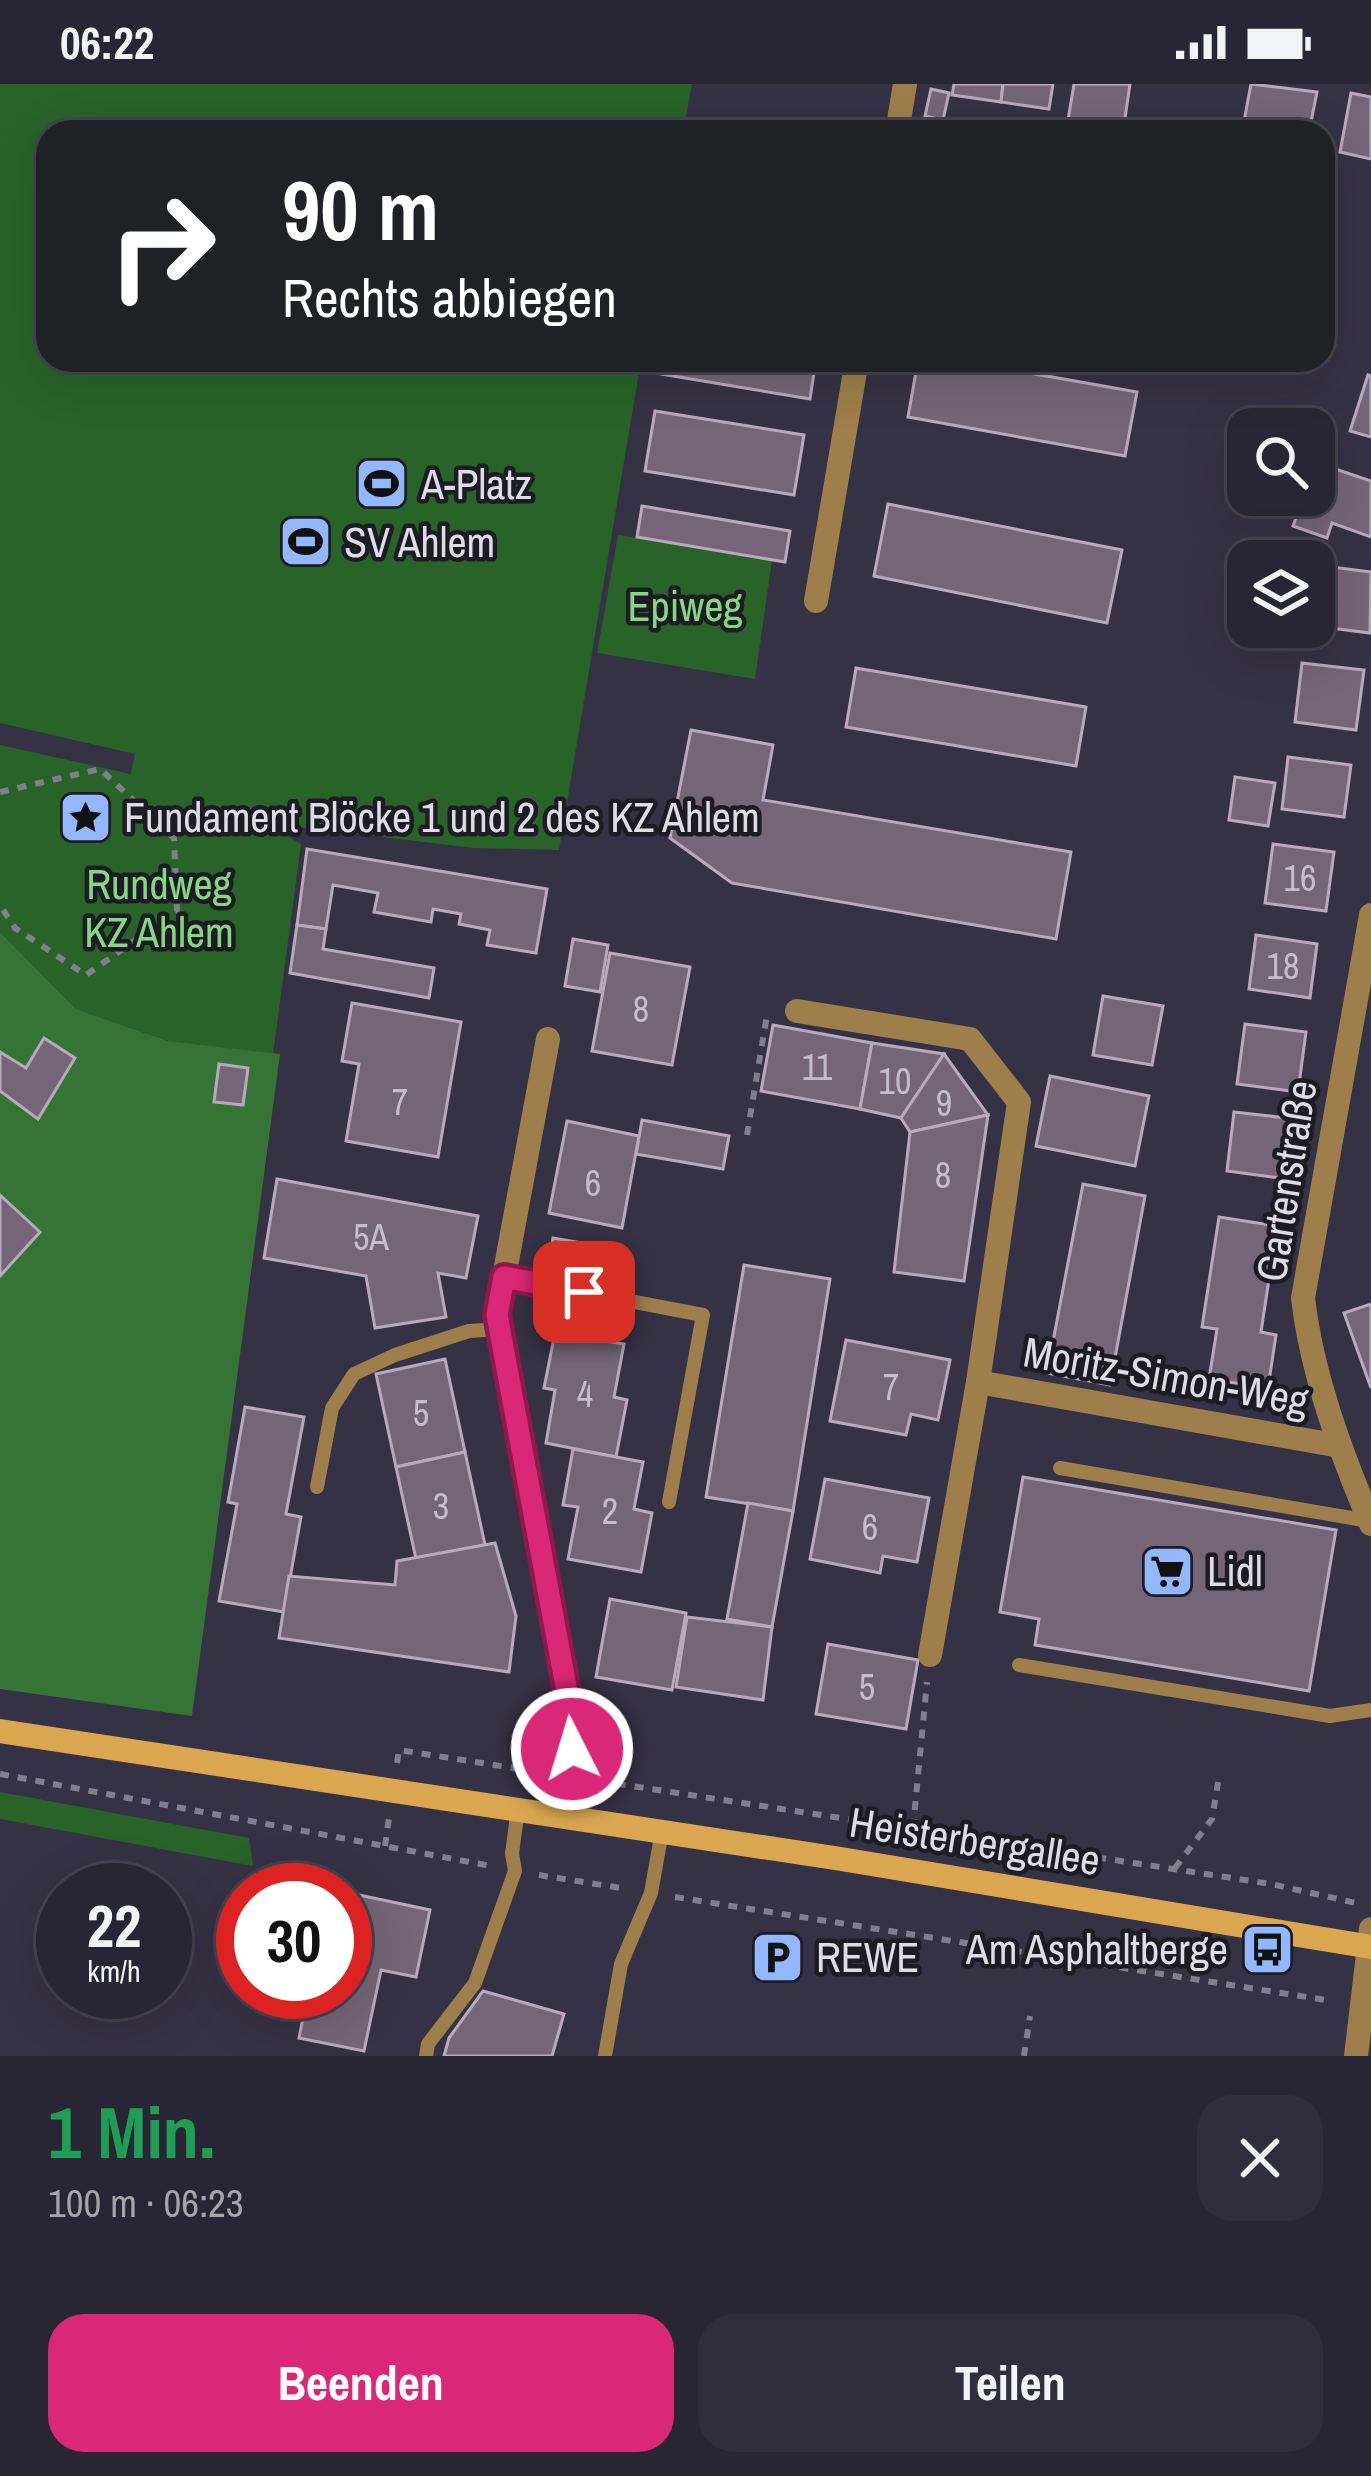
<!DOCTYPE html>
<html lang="de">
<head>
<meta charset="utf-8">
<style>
  :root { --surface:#282634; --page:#302e3c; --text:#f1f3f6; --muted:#a5a5ac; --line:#44434f; --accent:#db2777 }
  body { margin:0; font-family:"Archivo Narrow",sans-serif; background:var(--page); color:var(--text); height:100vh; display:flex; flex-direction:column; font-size:45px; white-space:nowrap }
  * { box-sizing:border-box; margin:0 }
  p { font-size:39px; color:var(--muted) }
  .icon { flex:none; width:66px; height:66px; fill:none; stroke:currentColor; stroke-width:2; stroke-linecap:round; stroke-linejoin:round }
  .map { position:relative; height:1972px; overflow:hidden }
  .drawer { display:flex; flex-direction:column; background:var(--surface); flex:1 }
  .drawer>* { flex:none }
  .banner { position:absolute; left:36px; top:36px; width:1299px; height:252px; border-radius:36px; box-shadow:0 12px 48px #0002,0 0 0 3px var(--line); background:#202124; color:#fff; overflow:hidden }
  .tools { position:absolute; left:1227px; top:324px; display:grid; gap:24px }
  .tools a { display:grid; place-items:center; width:108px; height:108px; border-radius:24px; background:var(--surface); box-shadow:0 12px 48px #0002,0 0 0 3px var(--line); font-size:60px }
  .speed { position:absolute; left:36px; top:1779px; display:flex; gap:24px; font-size:60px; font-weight:700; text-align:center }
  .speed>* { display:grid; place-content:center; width:156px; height:156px; border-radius:50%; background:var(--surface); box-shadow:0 12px 48px #0002,0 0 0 3px var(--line); line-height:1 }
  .speed small { font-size:30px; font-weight:400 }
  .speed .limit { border:18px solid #d22; background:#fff; color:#111 }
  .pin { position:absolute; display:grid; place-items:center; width:102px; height:102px; color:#fff; margin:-51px; border-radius:24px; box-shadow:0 6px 18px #0006 }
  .me { position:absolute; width:132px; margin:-66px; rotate:355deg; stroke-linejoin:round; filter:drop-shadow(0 0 9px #0008) }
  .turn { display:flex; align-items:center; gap:42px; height:252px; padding:0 48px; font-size:54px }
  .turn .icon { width:156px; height:156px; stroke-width:2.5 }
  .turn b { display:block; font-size:84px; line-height:102px }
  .round { display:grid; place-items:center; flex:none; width:126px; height:126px; border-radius:36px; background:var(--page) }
  .overview { display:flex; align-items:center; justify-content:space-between; height:204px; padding:0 48px }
  h1 { font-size:72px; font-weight:700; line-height:90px; color:#1e9e55 }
  .button { display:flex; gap:24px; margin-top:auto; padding:24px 48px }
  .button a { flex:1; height:138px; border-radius:36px; background:var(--accent); color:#fff; font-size:48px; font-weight:700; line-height:138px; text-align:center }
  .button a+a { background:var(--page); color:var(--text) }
  .status { display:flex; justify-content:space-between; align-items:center; height:84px; padding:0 60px; background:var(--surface); direction:ltr }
  .status svg { height:33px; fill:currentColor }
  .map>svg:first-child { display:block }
  .green { fill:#286328 }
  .forest { fill:#357434 }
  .building { fill:#746578; stroke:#b9a9be; stroke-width:3 }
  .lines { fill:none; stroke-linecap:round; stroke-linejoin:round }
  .path { stroke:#817e8e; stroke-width:6; stroke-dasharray:9 9; stroke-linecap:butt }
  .service { stroke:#9e7e4b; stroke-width:14 }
  .minor { stroke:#9e7e4b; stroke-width:24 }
  .secondary { stroke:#daa650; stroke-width:24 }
  .route-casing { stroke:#8e194d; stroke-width:30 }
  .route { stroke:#db2777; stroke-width:21 }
  .labels { text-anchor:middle; stroke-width:9; stroke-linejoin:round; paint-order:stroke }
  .number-label { font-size:36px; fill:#c4becc }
  .poi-label { font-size:42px; fill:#dedce8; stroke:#1d1b24; text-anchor:start }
  .park-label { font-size:42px; fill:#83d880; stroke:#1d1b24 }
  .street-label { font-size:42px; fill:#dedce8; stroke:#1d1b24 }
</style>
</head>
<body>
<div class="status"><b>06:22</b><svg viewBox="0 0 49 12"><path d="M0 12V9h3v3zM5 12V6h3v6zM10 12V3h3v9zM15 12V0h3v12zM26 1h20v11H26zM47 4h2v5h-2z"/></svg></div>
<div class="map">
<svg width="1371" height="1972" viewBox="0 0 1371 1972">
  <rect width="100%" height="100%" fill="#363245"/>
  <!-- green -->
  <g class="green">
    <polygon points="0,0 692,0 683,48 48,48 48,276 641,276 559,766 474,764 265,739 301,760 273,970 168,957 76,925 0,848 0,661 131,690 135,670 0,639"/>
    <polygon points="618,451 772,476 755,595 597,569"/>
    <polygon points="0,1708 249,1754 253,1782 0,1735"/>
  </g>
  <!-- forest -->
  <polygon class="forest" points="0,848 76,925 168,957 280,970 192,1632 0,1605"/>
  <!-- building -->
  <g class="building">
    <polygon points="954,0 1003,0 1001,18 952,11"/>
    <polygon points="1003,0 1053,0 1049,25 1001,18"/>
    <polygon points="1074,0 1130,0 1123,48 1066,48"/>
    <polygon points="1251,0 1317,8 1309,48 1242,48"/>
    <polygon points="931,5 949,9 943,36 925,32"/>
    <polygon points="1351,9 1371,13 1371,75 1340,68"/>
    <polygon points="811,35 844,41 843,48 808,48"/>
    <polygon points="663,276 816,276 810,315 661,290"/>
    <polygon points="918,276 956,276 1137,308 1125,372 908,333"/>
    <polygon points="1368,291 1371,292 1371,353 1350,347"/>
    <polygon points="655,327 804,351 794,411 645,387"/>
    <polygon points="1315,378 1371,397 1371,453 1332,439 1327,454 1293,442 1304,411 1314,411"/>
    <polygon points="888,420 1122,466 1107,539 874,492"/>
    <polygon points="642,422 790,447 785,478 637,453"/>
    <polygon points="1316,481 1371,488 1370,549 1314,542"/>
    <polygon points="1302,579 1364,586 1356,646 1295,638"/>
    <polygon points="856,584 1086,623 1076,682 846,643"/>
    <polygon points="691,646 773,661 763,716 1071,768 1056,855 732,799 670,754"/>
    <polygon points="1288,673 1351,681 1344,733 1282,725"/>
    <polygon points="1235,693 1275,699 1268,742 1229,736"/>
    <polygon points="1273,760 1334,768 1326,827 1265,819"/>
    <polygon points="307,765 547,805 536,869 487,861 490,846 459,840 461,830 433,825 431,838 374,828 378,809 333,801 326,845 297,841"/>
    <polygon points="297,841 326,845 323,865 434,884 429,914 290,889"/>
    <polygon points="1256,851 1317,860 1310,914 1249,905"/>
    <polygon points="573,855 608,861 600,908 565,902"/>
    <polygon points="610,869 690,883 672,981 592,967"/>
    <polygon points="1103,912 1163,922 1152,981 1093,971"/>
    <polygon points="352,919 461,938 438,1073 346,1057 359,980 342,977"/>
    <polygon points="1245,940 1306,948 1298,1008 1237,1000"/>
    <polygon points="773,941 872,959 860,1025 761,1007"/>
    <polygon points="44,954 75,974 38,1035 0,1007 0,968 26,984"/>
    <polygon points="872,959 944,970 901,1034 860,1025"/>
    <polygon points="944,970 988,1031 910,1048 901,1034"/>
    <polygon points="219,980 248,984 243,1021 214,1018"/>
    <polygon points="1050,992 1149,1012 1135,1082 1036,1062"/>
    <polygon points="1234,1028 1295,1035 1288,1095 1227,1087"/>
    <polygon points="988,1031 964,1197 894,1188 910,1048"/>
    <polygon points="642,1036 729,1052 723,1085 636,1070"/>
    <polygon points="567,1037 639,1052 622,1144 549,1129"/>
    <polygon points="277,1095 478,1132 466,1194 438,1189 446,1233 375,1244 366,1192 264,1174"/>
    <polygon points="1083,1100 1145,1112 1110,1301 1047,1289"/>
    <polygon points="0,1111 40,1148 0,1192"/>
    <polygon points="1219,1133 1277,1142 1261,1248 1276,1251 1268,1304 1209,1295 1217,1245 1202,1243"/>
    <polygon points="553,1154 623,1166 617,1203 547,1191"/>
    <polygon points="744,1181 830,1195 793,1427 706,1413"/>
    <polygon points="1371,1220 1371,1304 1344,1229"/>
    <polygon points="541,1222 594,1230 590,1254 538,1247"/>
    <polygon points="555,1249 624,1260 614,1313 627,1316 616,1373 546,1359 555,1306 544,1304"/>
    <polygon points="846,1256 950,1276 938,1336 911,1330 906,1351 830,1337"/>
    <polygon points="445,1275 465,1368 396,1383 376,1290"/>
    <polygon points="245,1323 304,1333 286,1430 301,1433 284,1528 219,1517 237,1420 228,1418"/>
    <polygon points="573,1365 643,1378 634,1425 652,1429 641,1488 568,1475 578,1423 563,1421"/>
    <polygon points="465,1368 485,1461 416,1475 396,1383"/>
    <polygon points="1023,1393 1336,1446 1309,1607 1035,1561 1039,1535 1000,1528"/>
    <polygon points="825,1395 929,1414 917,1478 883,1472 880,1489 810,1475"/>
    <polygon points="748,1419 793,1427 772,1543 727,1535"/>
    <polygon points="495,1459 516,1532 509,1588 279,1554 289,1492 395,1501 397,1477"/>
    <polygon points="610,1515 686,1529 672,1606 596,1593"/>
    <polygon points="687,1533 772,1543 763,1616 676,1603"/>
    <polygon points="828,1560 918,1576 906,1645 816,1630"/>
    <polygon points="345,1808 430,1826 416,1893 381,1886 364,1967 299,1954 308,1908 345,1908"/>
    <polygon points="483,1907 564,1930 552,1972 444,1972 449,1954"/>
  </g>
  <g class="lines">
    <!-- path -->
    <g class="path">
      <polyline points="0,708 100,685 174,754 177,827 86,891 15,844 0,821"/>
      <polyline points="747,1051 767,931"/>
      <polyline points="397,1679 399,1666 539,1688"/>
      <polyline points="0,1690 491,1782"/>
      <polyline points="599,1697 1271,1800 1356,1819"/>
      <polyline points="913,1744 927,1598"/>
      <polyline points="385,1762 389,1734"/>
      <polyline points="1175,1784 1212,1735 1219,1693"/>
      <polyline points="539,1791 627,1805"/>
      <polyline points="675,1813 1332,1917"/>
      <polyline points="1024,1972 1030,1932"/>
    </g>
    <!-- service -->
    <g class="service">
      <polyline points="504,1193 703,1231 669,1418"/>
      <polyline points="1060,1384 1369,1437"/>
      <polyline points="317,1403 332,1324 354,1290 395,1271 469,1247 500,1245"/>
      <polyline points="1019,1581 1330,1632 1371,1626"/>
      <polyline points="426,1972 428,1960 475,1899 515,1787 512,1769 518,1725"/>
      <polyline points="605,1972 621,1880 651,1809 662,1747"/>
    </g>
    <!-- minor -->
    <g class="minor">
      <polyline points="897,48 905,0"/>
      <polyline points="816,517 857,276"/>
      <path d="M1371 831 1303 1214C1312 1291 1341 1369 1371 1440"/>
      <polyline points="797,927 970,955 1019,1018 978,1298 930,1571"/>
      <polyline points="548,955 497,1231 573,1640 566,1732"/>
      <polyline points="978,1298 1340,1362"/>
      <polyline points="1356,1972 1371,1845"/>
    </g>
    <!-- secondary -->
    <polyline class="secondary" points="0,1647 841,1775 1371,1863"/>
  </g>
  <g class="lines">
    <defs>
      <polyline id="route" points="572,1665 573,1640 497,1231 504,1193 584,1208"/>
    </defs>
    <!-- route casing -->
    <use href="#route" class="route-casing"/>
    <!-- route -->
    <use href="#route" class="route"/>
  </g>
  <!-- icons -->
  <defs>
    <symbol id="stadium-square" viewBox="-11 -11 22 22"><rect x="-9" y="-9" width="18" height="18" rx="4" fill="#92b7fd" stroke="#1d1b24"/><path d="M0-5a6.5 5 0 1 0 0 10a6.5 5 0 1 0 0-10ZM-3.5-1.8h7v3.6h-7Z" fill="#111"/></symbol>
    <symbol id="sight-square" viewBox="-11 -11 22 22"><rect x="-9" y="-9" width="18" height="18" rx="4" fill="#92b7fd" stroke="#1d1b24"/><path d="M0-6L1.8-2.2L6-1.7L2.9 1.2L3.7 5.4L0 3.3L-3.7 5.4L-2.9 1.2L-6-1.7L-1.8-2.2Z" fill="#111"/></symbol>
    <symbol id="supermarket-square" viewBox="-11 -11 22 22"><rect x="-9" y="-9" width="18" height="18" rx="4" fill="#92b7fd" stroke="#1d1b24"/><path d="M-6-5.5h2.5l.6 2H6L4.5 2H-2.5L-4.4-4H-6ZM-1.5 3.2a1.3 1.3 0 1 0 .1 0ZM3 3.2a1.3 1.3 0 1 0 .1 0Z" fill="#111"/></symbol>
    <symbol id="bus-square" viewBox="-11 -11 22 22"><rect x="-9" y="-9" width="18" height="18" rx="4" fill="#92b7fd" stroke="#1d1b24"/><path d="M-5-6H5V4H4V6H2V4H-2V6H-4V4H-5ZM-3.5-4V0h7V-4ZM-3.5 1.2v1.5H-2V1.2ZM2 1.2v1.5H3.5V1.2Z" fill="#111"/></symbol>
    <symbol id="parking-square" viewBox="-11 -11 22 22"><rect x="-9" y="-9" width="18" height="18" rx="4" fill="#92b7fd" stroke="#1d1b24"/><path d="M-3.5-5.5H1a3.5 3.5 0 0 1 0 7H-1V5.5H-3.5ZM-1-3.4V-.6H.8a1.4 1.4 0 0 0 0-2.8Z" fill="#111"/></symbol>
  </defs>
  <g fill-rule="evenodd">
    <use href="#stadium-square" x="352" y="370" width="59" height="59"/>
    <use href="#stadium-square" x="276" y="428" width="59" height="59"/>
    <use href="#sight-square" x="56" y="704" width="59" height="59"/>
    <use href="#supermarket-square" x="1138" y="1458" width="59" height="59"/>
    <use href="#bus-square" x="1238" y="1836" width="59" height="59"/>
    <use href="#parking-square" x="748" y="1844" width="59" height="59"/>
  </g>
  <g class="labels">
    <!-- number labels -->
    <g class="number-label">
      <text x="1300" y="807">16</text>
      <text x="1283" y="895">18</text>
      <text x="641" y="938">8</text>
      <text x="817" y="996">11</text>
      <text x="895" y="1010">10</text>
      <text x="400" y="1031">7</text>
      <text x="944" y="1032">9</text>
      <text x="943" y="1104">8</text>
      <text x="593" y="1112">6</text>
      <text x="371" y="1166">5A</text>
      <text x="891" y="1316">7</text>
      <text x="585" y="1323">4</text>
      <text x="421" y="1342">5</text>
      <text x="441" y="1435">3</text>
      <text x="610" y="1440">2</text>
      <text x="870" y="1456">6</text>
      <text x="867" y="1616">5</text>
    </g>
    <!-- poi labels -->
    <g class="poi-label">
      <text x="421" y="415">A-Platz</text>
      <text x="344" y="473">SV Ahlem</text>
      <text x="124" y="748">Fundament Blöcke 1 und 2 des KZ Ahlem</text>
      <text x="1207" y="1502">Lidl</text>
      <text x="1228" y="1880" text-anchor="end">Am Asphaltberge</text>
      <text x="816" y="1888">REWE</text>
    </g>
    <!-- park labels -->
    <g class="park-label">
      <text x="685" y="537">Epiweg</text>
      <text x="159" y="815">Rundweg<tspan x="159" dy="48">KZ Ahlem</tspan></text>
    </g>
    <!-- street labels -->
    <g class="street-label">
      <text transform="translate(1286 1097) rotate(-81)" y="15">Gartenstraße</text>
      <text transform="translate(1166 1292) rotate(10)" y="15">Moritz-Simon-Weg</text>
      <text transform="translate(975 1757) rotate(9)" y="15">Heisterbergallee</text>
    </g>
  </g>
</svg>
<div class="tools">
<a><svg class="icon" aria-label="search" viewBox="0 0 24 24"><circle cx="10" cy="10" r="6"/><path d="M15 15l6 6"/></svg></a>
<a><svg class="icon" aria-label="layers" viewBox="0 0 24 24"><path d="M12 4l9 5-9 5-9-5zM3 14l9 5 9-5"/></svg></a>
</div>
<div class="speed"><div>22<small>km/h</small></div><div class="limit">30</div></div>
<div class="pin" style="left:584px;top:1208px;background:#d93025"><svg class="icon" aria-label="arrive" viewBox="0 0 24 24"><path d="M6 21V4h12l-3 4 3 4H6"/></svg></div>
<svg class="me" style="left:572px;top:1665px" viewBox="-20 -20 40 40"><circle r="17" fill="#db2777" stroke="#fff" stroke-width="3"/><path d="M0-11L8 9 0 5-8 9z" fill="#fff"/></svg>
<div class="banner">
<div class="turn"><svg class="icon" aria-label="right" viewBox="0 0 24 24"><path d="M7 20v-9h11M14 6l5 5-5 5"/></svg><div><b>90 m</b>Rechts abbiegen</div></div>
</div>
</div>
<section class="drawer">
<div class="overview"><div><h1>1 Min.</h1><p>100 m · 06:23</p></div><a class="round"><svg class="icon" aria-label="close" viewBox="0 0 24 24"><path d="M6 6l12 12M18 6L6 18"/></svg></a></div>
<div class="button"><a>Beenden</a><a>Teilen</a></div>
</section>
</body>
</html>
